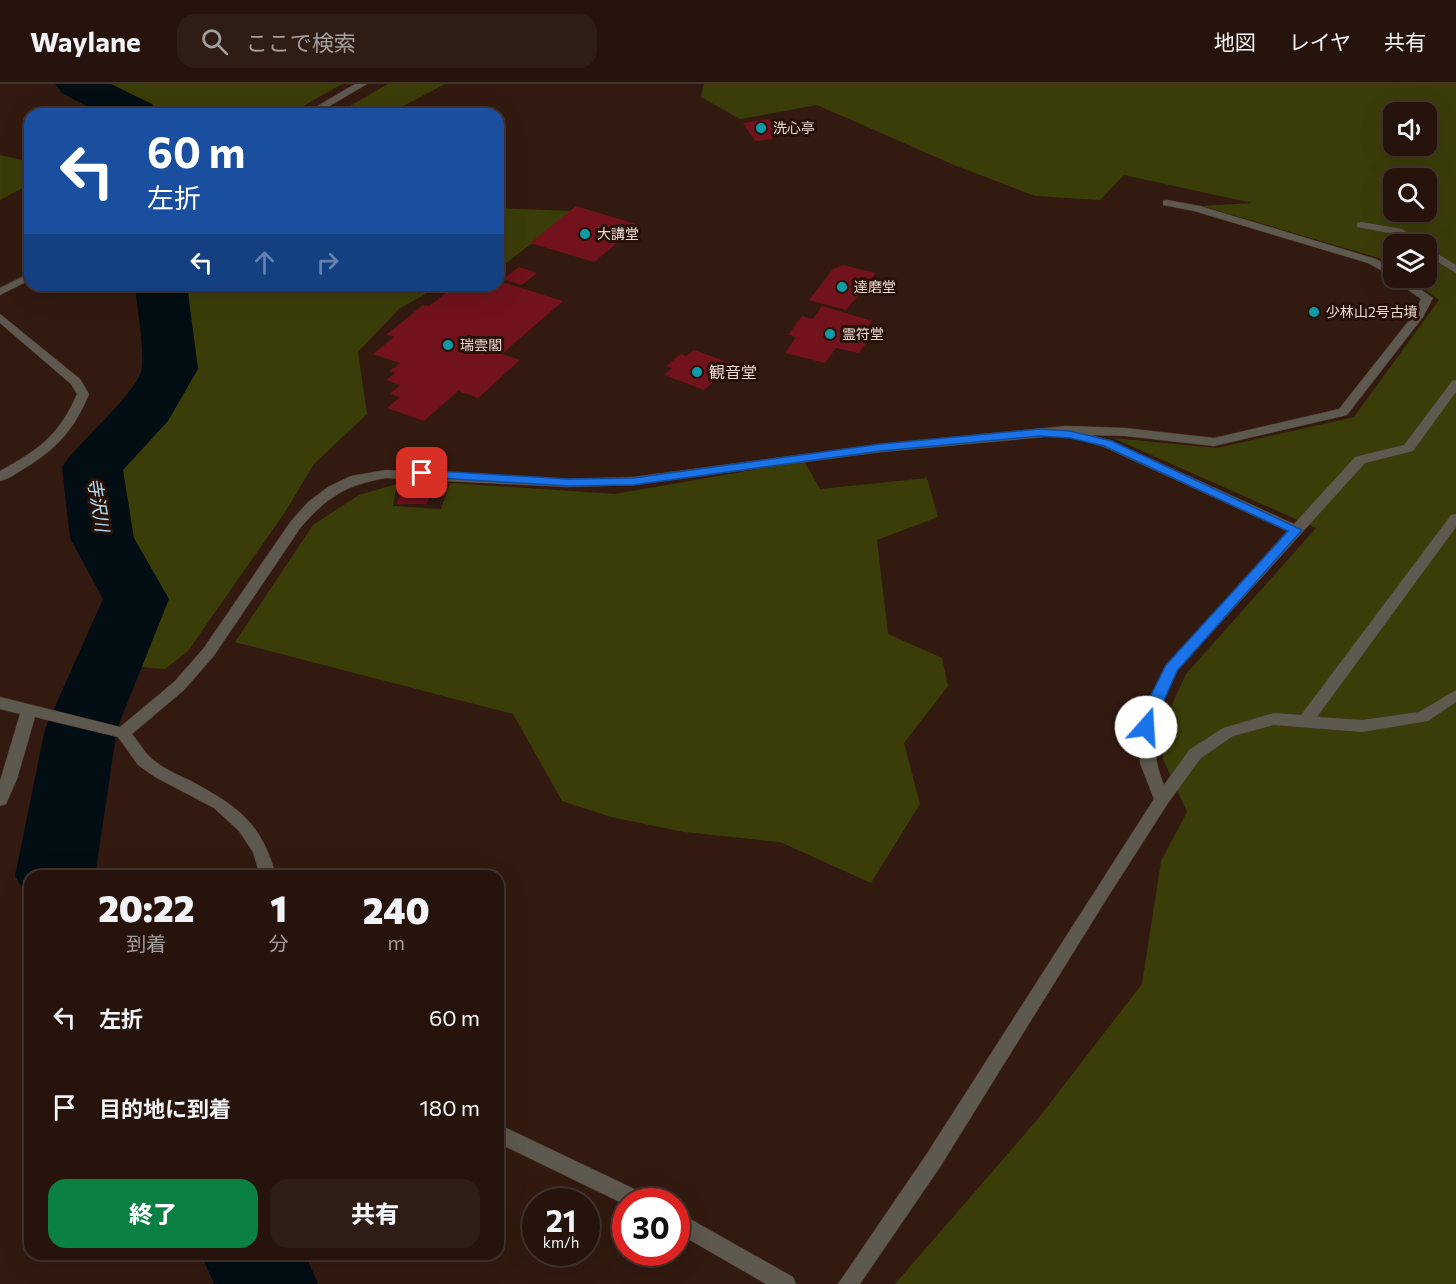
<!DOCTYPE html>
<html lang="ja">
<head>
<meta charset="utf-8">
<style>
  :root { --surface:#26140c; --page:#2e1d15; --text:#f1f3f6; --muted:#a49e9d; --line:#42332d; --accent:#0b8043 }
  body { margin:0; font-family:Commissioner,"Noto Sans JP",sans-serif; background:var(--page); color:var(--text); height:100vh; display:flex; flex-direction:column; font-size:22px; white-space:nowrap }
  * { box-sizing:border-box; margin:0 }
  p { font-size:20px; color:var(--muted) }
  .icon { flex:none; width:33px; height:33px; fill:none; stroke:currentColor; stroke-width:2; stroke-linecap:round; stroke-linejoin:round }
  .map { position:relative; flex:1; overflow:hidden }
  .panel { position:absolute; left:24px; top:786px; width:480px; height:390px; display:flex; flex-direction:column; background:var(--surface); border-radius:18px; box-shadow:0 6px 24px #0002,0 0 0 2px var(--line) }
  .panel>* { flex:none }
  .hud { position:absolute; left:24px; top:24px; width:480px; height:183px; border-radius:18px; box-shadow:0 6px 24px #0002,0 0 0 2px var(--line); background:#1a4fa0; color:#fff; overflow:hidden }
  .buttons { position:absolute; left:1383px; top:18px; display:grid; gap:12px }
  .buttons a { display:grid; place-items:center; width:54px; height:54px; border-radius:12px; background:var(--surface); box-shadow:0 6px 24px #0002,0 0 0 2px var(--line); font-size:30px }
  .speed { position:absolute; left:522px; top:1104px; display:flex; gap:12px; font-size:30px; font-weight:700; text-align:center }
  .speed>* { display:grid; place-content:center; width:78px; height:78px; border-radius:50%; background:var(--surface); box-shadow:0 6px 24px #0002,0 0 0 2px var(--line); line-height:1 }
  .speed small { font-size:15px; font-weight:400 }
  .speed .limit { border:9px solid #d22; background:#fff; color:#111 }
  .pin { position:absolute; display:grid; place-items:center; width:51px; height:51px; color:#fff; margin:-26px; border-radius:12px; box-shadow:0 3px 9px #0006 }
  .me { position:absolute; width:66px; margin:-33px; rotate:19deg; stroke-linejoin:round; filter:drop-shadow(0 0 4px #0008) }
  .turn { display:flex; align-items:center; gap:21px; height:126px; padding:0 24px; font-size:27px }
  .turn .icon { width:78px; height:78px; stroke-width:2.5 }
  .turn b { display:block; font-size:42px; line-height:51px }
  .lanes { display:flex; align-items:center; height:57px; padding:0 24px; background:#0003; justify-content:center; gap:30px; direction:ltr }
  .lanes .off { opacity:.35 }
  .eta { display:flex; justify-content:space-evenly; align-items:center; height:102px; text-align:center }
  .eta b { font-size:36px; font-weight:800; line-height:42px }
  .button { display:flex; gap:12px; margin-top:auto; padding:12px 24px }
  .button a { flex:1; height:69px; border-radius:18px; background:var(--accent); color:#fff; font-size:24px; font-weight:800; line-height:69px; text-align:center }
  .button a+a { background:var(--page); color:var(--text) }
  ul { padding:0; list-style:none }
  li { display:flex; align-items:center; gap:18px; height:90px; padding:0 24px }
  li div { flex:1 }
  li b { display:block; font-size:22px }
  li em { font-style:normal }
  header { display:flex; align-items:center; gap:36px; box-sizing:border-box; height:84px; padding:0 30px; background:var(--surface); border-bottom:2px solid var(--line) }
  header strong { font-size:28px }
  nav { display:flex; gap:33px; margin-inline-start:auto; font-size:21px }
  .search { width:420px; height:54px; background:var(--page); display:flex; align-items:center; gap:15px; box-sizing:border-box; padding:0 21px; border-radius:18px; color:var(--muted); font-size:22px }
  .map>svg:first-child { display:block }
  .green { fill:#3b3d09; fill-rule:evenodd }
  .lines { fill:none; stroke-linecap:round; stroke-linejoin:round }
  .river { fill:#020d14; fill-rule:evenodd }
  .building { fill:#72121d }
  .minor-casing { stroke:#4c352b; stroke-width:1 }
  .minor { fill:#5e594e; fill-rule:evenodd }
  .route { fill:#1a73e8; stroke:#114b97; stroke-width:1.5 }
  .culture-dot { fill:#0f9aa8; stroke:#281107; stroke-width:2 }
  .labels { text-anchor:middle; stroke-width:6; stroke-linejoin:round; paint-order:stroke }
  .far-poi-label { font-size:14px; fill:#ebdad3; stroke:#281107; text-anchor:start }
  .poi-label { font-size:16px; fill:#ebdad3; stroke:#281107; text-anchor:start }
  .water-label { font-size:18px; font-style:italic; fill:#b0e3fd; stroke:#281107 }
</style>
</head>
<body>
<header>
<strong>Waylane</strong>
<div class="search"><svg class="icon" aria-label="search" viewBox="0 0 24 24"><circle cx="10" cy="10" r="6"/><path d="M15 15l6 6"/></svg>ここで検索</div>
<nav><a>地図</a><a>レイヤ</a><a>共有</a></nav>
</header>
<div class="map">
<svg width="1456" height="1200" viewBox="0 0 1456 1200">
  <rect width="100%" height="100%" fill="#321a10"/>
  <!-- green -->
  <g class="green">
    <polygon points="98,0 342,0 289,30 151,30"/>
    <polygon points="388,0 445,0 388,30 336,30"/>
    <path d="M704 0H1456V1200H895L1037 1036 1142 900 1161 777 1187 728 1163 675 1161 644 1186 590 1316 444 1113 354 1217 364 1354 333 1439 216 1409 194H1426V160H1394L1393 183 1379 174 1202 122 1252 119 1124 91 1100 116 1035 112 954 81 817 21 740 35 701 13ZM1394 28H1426V62H1394ZM1394 94H1426V128H1394Z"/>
    <polygon points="0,71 30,78 30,100 0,116"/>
    <polygon points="498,124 573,127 505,180 498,181"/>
    <polygon points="170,201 441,201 399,225 358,268 367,330 314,380 285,428 188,567 165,585 120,581 152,521 151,508 121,451 106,405 114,383 174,312 167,207"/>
    <polygon points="804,377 820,405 927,394 938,433 877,456 888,550 942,574 948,602 904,659 920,720 871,799 780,758 684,748 611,733 562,717 513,630 235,558 313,441 359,411 397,400 393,422 441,425 450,399 615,410"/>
  </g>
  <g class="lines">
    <!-- river -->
    <g class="river">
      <polygon points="55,0 111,0 152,20 158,30 102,30 62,9"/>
      <path d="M135 201H187L198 285 168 337 123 386 134 454 169 515 117 645 95 792H30V816L15 792 45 645 103 515 70 454 62 383C78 358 138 309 142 284 144 262 137 224 135 201Z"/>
      <polygon points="201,1170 305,1170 318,1200 214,1200"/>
    </g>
  </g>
  <!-- building -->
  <g class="building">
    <polygon points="769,35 780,50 771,51 773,55 755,57 743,39"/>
    <polygon points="576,122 639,141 594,178 530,159"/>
    <polygon points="843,181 876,189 846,226 809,216 833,185"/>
    <polygon points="519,183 537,189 522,201 503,195"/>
    <polygon points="498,197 563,217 502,270 520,276 478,314 458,307 424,337 387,324 400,313 390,310 400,301 386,296 395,289 390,287 400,279 373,270 394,253 386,251 423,221 429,222 456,201 498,201"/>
    <polygon points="822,222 872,237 864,248 872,250 859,269 836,264 825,279 785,269 796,253 788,251 802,232 813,235"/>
    <polygon points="694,266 733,280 704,306 664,291 672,284 666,282 681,270 686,272"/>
    <polygon points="403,400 432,400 427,420 397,420"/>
  </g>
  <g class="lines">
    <defs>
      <g id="minor">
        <polygon points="355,0 367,0 316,30 304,30"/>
        <path d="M1167 116 1200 122 1376 175 1394 185V194H1405L1433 214 1423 233 1347 331 1214 362 1125 352 1091 351 1112 357 1294 440 1355 373 1404 361 1452 297 1456 296V308L1413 367 1365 379 1177 587C1159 625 1146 660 1164 701L1189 666 1223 644 1274 629 1301 631 1451 431 1456 430V443L1317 633 1362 636 1419 628 1456 606V618L1428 637 1362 648 1274 641 1233 652 1201 674 1168 719 1104 819 940 1083 860 1200H838L926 1071 1154 715 1140 679 1139 650 1144 628 1164 584 1287 447 1104 363 1078 355 1077 350 881 368 633 401 568 403 386 394C346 401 327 413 301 443L213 573 184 606 132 650C138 657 143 666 149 672 160 683 176 690 189 696 237 722 261 737 276 792H260L253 768 239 747 214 724 155 693 138 681 118 653 35 633 17 695 6 720 0 722V697L20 630 0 625V613L120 643 174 598 203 565 291 437 308 418 328 403 351 392 386 386 568 395 633 393 881 360 1066 342 1125 344 1214 354 1339 325 1414 230 1421 215 1394 196 1393 193 1368 179 1194 127 1163 121V117Z"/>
        <polygon points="1361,138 1402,145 1423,160 1411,160 1395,150 1357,143 1357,139"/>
        <polygon points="1426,163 1456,181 1456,189 1426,171"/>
        <polygon points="30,189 30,196 0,211 0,204"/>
        <path d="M0 230 80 295 89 310C75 344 57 365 25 384 17 389 9 395 0 397V387C38 366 59 352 77 310L71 300 0 239Z"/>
        <polygon points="498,1040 647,1111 650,1118 626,1118 626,1121 498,1059"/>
        <polygon points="676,1127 793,1193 796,1200 766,1200 676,1148"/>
      </g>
    </defs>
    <!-- minor casing -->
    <use href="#minor" class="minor-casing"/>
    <!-- minor -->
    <use href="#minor" class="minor"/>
  </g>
  <!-- route -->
  <polygon class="route" points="1039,345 1070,347 1112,357 1302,446 1177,587 1151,646 1141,646 1139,643 1147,619 1166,581 1288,447 1104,362 1070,354 1039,352 881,367 633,401 568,402 422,393 416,389 422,386 568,395 633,394 881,360"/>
  <!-- markers -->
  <g class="culture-dot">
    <circle cx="761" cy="44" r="6"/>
    <circle cx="585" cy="150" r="6"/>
    <circle cx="842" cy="203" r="6"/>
    <circle cx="1314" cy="228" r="6"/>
    <circle cx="830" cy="250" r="6"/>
    <circle cx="448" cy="261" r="6"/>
    <circle cx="697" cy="288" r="6"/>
  </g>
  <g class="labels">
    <!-- far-poi labels -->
    <g class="far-poi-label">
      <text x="773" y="49">洗心亭</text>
      <text x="597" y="155">大講堂</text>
      <text x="854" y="208">達磨堂</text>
      <text x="1326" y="233">少林山2号古墳</text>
      <text x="842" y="255">霊符堂</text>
      <text x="460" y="266">瑞雲閣</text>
    </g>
    <!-- poi labels -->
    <g class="poi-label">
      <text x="709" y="294">観音堂</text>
    </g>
    <!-- water labels -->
    <g class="water-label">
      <text transform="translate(98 421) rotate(81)" y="6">寺沢川</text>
    </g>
  </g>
</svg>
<div class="buttons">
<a><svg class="icon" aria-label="sound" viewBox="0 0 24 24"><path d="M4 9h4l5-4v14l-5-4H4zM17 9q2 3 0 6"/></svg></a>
<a><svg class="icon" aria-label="search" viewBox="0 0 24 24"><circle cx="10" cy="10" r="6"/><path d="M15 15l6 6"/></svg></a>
<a><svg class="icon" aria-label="layers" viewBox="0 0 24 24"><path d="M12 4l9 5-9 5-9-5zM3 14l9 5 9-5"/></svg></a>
</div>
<div class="speed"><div>21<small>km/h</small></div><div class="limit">30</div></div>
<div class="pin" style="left:422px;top:389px;background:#d93025"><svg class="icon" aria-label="arrive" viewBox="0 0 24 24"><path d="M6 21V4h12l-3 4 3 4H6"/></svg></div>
<svg class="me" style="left:1146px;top:643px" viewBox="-20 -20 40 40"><circle r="19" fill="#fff"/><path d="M0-13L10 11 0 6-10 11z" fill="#1a73e8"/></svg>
<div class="hud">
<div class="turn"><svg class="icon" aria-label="left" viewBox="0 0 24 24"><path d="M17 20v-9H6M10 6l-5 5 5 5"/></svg><div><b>60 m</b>左折</div></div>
<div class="lanes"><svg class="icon" aria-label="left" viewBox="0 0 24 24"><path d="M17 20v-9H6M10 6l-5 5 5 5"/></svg><svg class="icon off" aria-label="ahead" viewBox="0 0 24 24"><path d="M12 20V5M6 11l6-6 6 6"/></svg><svg class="icon off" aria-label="right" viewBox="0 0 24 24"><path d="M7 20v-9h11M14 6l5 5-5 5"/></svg></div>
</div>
<section class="panel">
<div class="eta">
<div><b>20:22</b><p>到着</p></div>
<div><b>1</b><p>分</p></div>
<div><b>240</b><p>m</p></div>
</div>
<ul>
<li><svg class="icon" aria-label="left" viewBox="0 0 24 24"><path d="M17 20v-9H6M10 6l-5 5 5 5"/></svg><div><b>左折</b></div><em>60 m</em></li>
<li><svg class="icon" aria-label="arrive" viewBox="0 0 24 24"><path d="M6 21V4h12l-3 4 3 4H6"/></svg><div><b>目的地に到着</b></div><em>180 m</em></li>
</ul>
<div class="button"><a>終了</a><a>共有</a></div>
</section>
</div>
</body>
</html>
